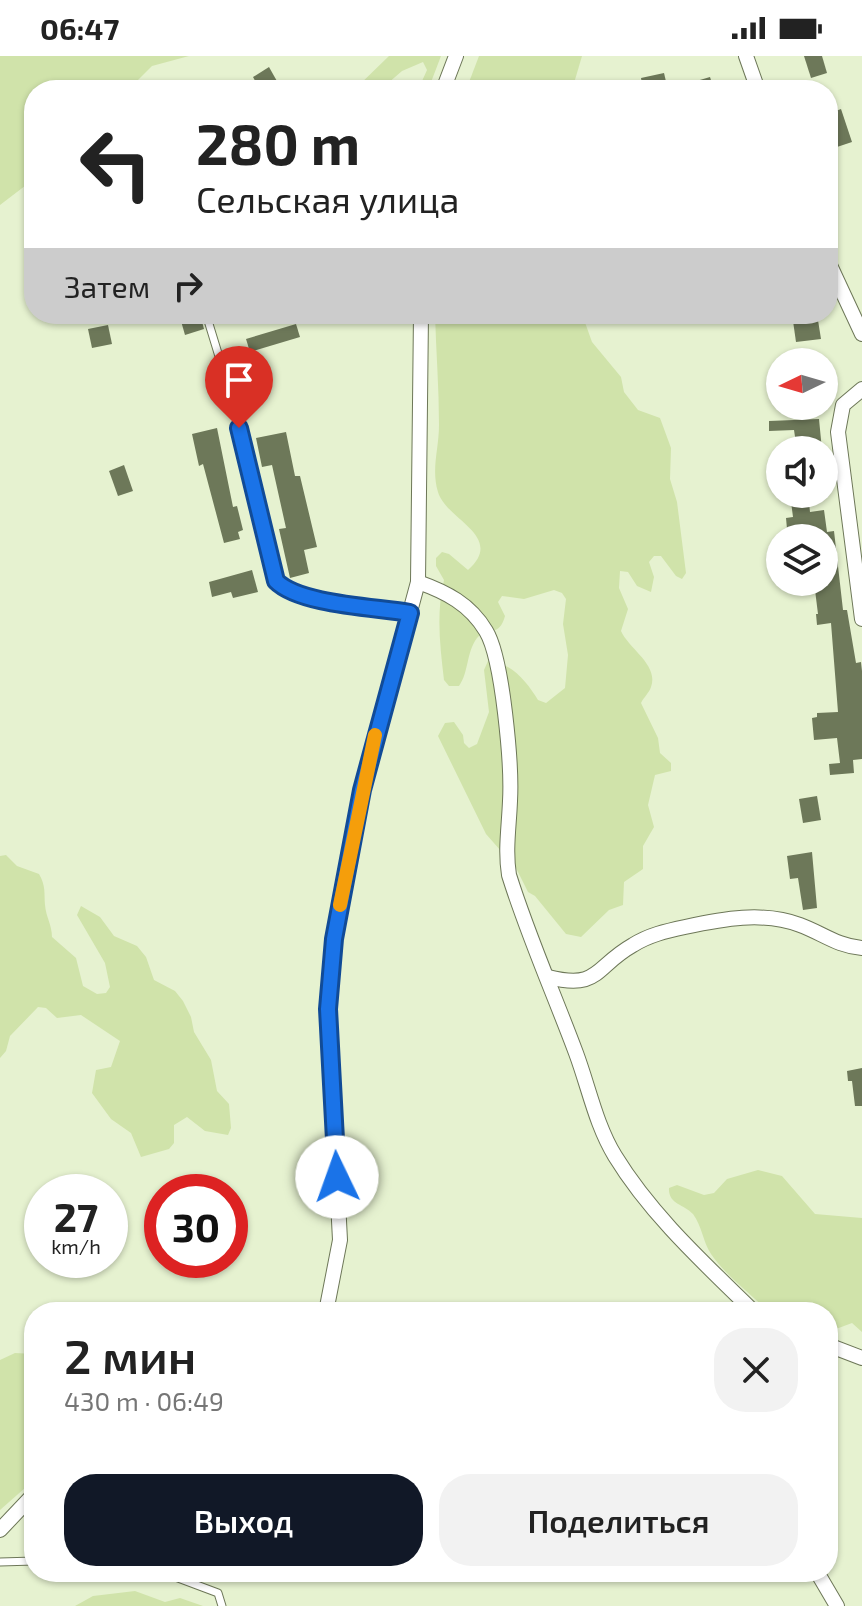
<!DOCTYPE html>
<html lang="ru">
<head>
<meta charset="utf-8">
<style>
  :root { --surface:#fff; --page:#f2f2f2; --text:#222; --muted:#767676; --accent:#111827 }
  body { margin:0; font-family:"Exo 2",sans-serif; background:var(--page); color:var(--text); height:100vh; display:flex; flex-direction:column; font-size:30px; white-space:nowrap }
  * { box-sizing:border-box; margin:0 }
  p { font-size:26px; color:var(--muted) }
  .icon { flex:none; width:44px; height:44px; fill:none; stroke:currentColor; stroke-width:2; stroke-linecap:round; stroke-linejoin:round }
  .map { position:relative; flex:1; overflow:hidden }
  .details { position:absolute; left:24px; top:1246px; width:814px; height:280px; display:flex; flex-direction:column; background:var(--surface); border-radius:32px; box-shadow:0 2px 6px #0004 }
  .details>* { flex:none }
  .banner { position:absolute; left:24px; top:24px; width:814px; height:244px; border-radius:32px; box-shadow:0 2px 6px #0004; background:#fff; color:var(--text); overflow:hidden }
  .needle { width:52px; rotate:265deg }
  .buttons { position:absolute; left:766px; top:292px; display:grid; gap:16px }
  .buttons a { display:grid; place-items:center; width:72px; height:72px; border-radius:50%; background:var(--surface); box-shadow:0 2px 6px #0004; font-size:40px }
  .speed { position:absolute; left:24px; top:1118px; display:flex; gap:16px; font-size:40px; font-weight:700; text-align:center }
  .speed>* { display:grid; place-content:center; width:104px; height:104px; border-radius:50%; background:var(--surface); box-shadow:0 2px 6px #0004; line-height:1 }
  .speed small { font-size:20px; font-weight:400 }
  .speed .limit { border:12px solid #d22; background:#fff; color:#111 }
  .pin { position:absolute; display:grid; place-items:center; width:68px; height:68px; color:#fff; margin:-82px -34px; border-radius:50% 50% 50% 0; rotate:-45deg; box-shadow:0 0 8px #0007 }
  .pin .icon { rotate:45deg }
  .me { position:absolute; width:88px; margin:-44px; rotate:357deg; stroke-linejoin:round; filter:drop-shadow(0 0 6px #0008) }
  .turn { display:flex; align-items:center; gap:28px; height:168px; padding:0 40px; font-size:36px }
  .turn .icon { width:104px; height:104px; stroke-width:2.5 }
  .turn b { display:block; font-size:56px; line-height:68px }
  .then { display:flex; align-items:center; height:76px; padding:0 40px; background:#0003; gap:16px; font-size:30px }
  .round { display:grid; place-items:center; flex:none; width:84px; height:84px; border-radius:32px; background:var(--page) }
  .summary { display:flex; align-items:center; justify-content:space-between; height:136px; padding:0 40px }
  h1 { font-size:48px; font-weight:600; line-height:60px }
  .action { display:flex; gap:16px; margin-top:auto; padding:16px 40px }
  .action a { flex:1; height:92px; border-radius:32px; background:var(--accent); color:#fff; font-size:32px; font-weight:600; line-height:92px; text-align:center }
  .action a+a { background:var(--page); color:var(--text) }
  .status { display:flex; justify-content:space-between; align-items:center; height:56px; padding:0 40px; background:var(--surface); direction:ltr }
  .status svg { height:22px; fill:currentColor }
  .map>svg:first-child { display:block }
  .green { fill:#d0e3aa }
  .building { fill:#6d7859 }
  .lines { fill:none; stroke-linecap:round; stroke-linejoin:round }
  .service-casing { stroke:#6d7758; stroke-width:9 }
  .minor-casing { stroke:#6d7758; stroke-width:16 }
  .service { stroke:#fff; stroke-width:7 }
  .minor { stroke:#fff; stroke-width:14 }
  .route-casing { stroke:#114b97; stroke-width:20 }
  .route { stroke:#1a73e8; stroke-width:14 }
  .slow { stroke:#f59e0b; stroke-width:14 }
</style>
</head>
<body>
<div class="status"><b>06:47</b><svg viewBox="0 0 49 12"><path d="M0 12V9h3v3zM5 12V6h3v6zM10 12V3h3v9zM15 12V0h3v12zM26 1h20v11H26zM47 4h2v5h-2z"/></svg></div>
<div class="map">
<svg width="862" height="1550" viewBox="0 0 862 1550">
  <rect width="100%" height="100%" fill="#e6f2d0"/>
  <!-- green -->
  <g class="green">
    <polygon points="0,0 189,0 152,10 135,27 127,29 112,29 98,34 34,34 34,123 0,149"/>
    <polygon points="389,0 441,0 428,34 418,34 427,14 423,6 402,15 380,34 354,34"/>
    <polygon points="479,0 582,0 572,34 466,34"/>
    <path d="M435 258H582L592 286 621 321 624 336 638 354 660 362 671 392 670 423 677 446 686 517 682 523 676 520 661 500H654L649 506 654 521 651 536 637 530 628 516 620 515 619 532 628 553 621 575C629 593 659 609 651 631 649 637 644 641 641 647L658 682 660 697 671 707V715L655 719 648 749 654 771 643 790V813L624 826 623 849 609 854 581 881 566 878 535 840 528 836 516 812 486 778 438 680 445 667 454 666 463 679 464 687 469 692 477 688 489 656 484 614 488 605C511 606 527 626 538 644L546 647 565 632 568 599 563 568 566 543 562 537 554 534 524 543 502 540 498 546 505 560C499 582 488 570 477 582 466 597 469 616 459 630H449L444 624C440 590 436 558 444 524L436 510V502L442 496 449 498 468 514C506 480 446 464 438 436 431 413 439 393 439 369 439 332 436 295 435 258Z"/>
    <path d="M6 799 17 810 39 818C46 830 44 837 45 849 46 861 52 869 52 881L76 902 83 930 97 938 106 937 110 931 105 907 77 859 81 850 100 861 114 880 137 890 146 901 154 924 175 935 183 945 191 961 194 976 211 1004 217 1035 229 1048 231 1072 228 1079 205 1075 187 1061 174 1069V1087L169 1093 141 1101 131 1077 111 1063 92 1037 96 1014 111 1011 120 985 81 959 57 962 46 952 38 951 10 980 6 995 0 1002V800Z"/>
    <path d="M758 1114 782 1120 815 1158 862 1162V1276L852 1267 828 1276V1256H769C751 1238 725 1219 711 1198 703 1186 702 1170 693 1158 684 1148 668 1148 669 1132L677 1129 704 1139 714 1137 727 1123Z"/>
    <polygon points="15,1297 34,1298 34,1424 0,1454 0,1304"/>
    <polygon points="135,1535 165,1546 180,1542 203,1550 75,1550 93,1540"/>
  </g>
  <!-- building -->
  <g class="building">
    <polygon points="804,0 822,0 827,17 811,22"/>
    <polygon points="269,11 282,34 260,34 253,21"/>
    <polygon points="664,17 668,34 643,34 641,22"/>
    <polygon points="710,21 714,34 676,34 676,31"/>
    <polygon points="841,53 852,86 828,94 828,58"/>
    <polygon points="179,258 200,258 204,273 185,279"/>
    <polygon points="792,258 817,258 821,283 796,286"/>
    <polygon points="296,268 300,281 250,296 246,283"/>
    <polygon points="108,269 112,288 92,292 88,273"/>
    <polygon points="819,363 822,394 797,394 794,374 769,375 769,365"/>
    <polygon points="217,372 233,451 237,450 243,474 238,476 240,483 224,487 203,408 199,410 192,378"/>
    <polygon points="286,376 295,420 300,420 317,491 304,494 309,517 290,522 279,473 286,472 272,409 262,411 256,382"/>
    <polygon points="124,409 133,435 118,440 109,415"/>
    <polygon points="790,438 808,438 810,456 824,454 827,476 834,475 843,554 847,554 856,607 861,606 862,615 862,703 853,704 854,717 830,719 829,708 840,707 837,682 814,684 812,662 817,661 817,657 838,656 831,567 817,569 816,558 818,558 814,526 824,526 824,482 814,482 811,470 787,473 786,462 793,461"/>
    <polygon points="252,514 258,536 233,542 231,536 212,541 209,526"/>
    <polygon points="817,740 821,764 803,767 799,743"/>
    <polygon points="812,796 817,852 803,854 798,822 790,823 787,800"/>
    <polygon points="862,1012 862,1050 855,1050 852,1025 848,1025 847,1015"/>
  </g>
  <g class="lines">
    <defs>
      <g id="service">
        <path d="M206 258 232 343 276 525C300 549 376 551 410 557"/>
        <polyline points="0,1506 34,1505"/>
        <polyline points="162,1516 218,1537 222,1550"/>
      </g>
      <g id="minor">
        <polyline points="746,0 758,34"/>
        <polyline points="443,34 456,0"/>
        <polyline points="828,205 862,278"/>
        <polyline points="862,333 843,349 838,376 862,563"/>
        <path d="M418 526C446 536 470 548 486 575 503 603 512 711 510 745 509 771 505 794 509 819 528 880 554 938 576 997 589 1032 596 1069 615 1100 651 1159 705 1208 754 1256"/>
        <path d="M548 921C600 934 594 911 633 889 649 879 666 875 685 871 722 863 763 855 800 869 822 877 837 890 862 892"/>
        <polyline points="326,1256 340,1184 328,953 334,883 362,734 418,526 421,258"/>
        <polyline points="828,1289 862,1302"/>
        <polyline points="0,1474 34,1438"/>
        <polyline points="817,1516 837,1550"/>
      </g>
    </defs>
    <!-- service casing -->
    <use href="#service" class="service-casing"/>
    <!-- minor casing -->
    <use href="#minor" class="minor-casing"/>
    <!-- service -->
    <use href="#service" class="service"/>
    <!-- minor -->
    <use href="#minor" class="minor"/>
  </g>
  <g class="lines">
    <defs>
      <path id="route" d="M239 372 276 525C300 549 376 551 410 557L362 734 334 883 328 953 337 1121"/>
    </defs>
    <!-- route casing -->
    <use href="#route" class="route-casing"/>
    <!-- route -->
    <use href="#route" class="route"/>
    <!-- slow -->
    <polyline class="slow" points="340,849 375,679"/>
  </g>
</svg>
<div class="buttons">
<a><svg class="needle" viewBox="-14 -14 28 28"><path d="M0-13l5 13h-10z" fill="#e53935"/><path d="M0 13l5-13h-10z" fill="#767676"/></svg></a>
<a><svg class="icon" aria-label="sound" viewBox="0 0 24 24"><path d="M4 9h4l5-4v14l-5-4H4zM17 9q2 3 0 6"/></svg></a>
<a><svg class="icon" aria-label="layers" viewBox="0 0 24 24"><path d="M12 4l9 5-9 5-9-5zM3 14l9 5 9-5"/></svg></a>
</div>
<div class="speed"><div>27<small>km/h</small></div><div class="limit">30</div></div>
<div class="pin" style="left:239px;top:372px;background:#d93025"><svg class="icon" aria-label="arrive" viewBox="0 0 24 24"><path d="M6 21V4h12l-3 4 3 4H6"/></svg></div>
<svg class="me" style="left:337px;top:1121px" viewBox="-20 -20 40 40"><circle r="19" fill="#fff"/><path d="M0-13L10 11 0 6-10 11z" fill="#1a73e8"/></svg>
<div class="banner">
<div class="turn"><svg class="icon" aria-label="left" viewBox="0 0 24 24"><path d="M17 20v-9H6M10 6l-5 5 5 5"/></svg><div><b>280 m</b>Сельская улица</div></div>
<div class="then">Затем<svg class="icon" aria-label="right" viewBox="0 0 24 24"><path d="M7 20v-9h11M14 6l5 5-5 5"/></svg></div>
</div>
<section class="details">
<div class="summary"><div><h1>2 мин</h1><p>430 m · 06:49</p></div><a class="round"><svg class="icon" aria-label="close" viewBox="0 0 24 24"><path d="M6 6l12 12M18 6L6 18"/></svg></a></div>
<div class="action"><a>Выход</a><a>Поделиться</a></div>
</section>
</div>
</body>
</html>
